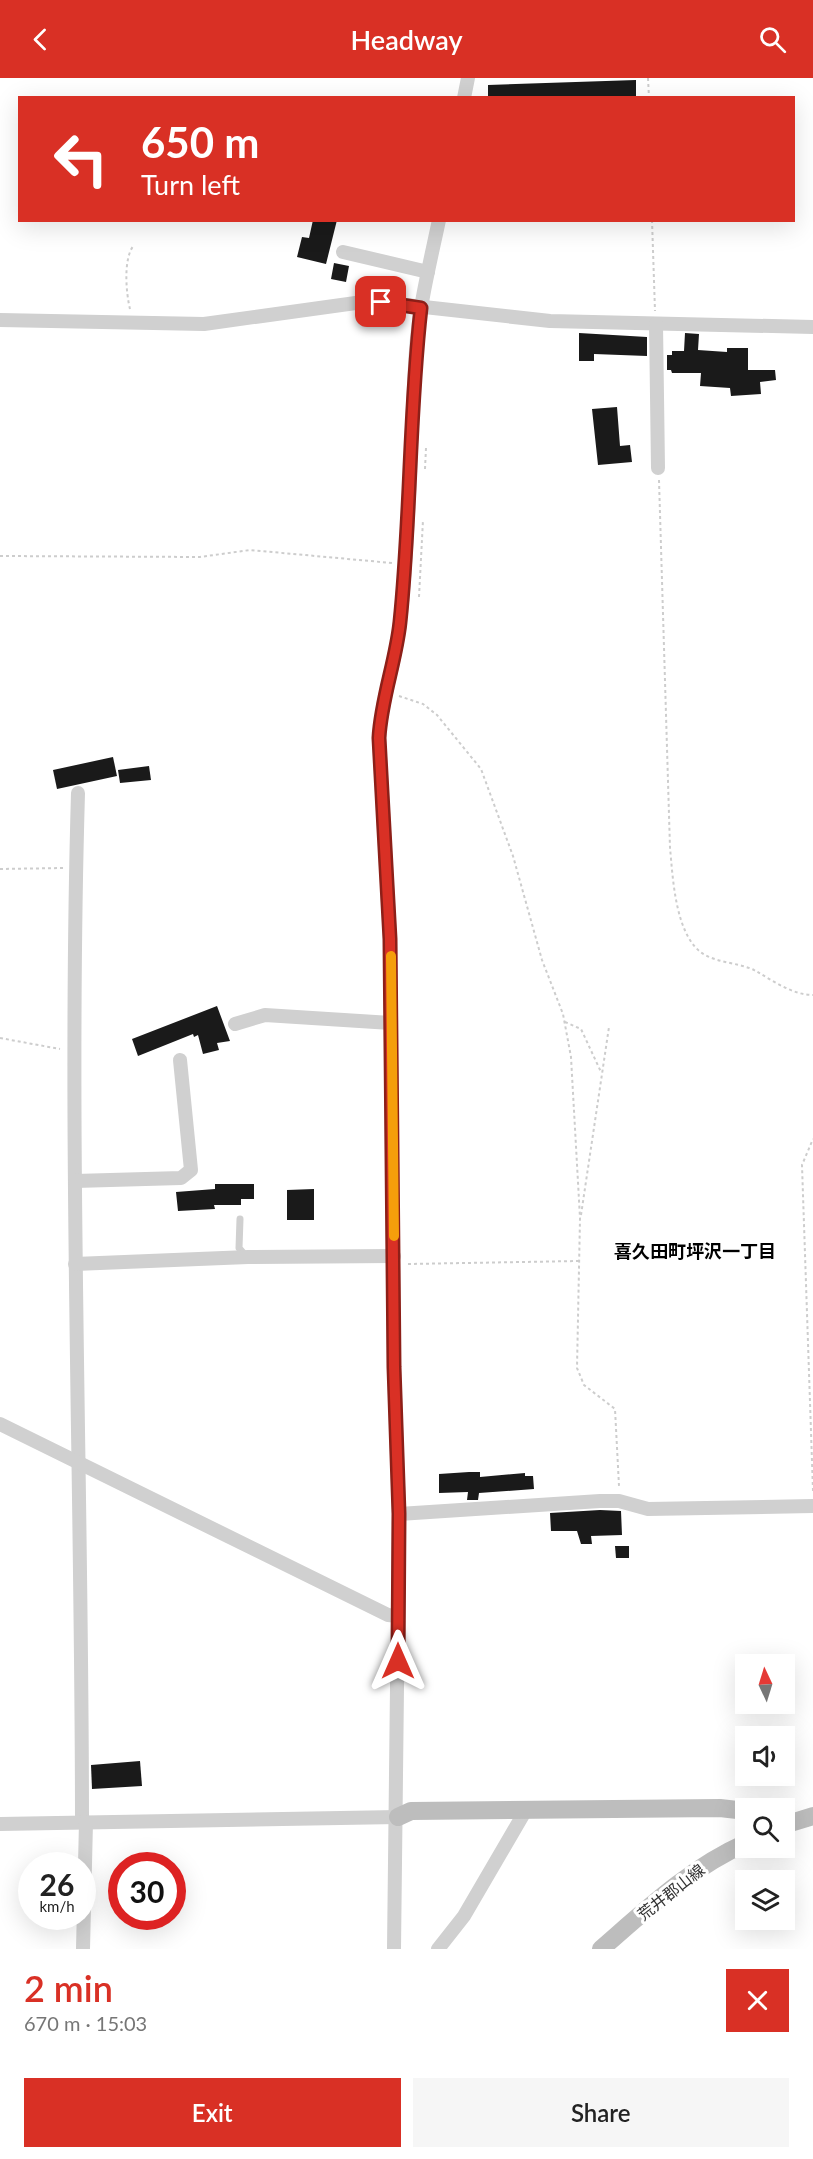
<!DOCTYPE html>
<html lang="en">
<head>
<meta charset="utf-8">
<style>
  :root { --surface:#fff; --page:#f6f6f6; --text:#222; --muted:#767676; --accent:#d93025 }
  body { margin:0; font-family:Lato,"Noto Sans JP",sans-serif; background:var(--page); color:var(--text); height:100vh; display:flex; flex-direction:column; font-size:22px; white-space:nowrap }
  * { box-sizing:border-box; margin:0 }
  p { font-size:20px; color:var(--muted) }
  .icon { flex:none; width:33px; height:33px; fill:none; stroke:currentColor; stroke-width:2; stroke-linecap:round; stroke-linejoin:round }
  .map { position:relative; height:1871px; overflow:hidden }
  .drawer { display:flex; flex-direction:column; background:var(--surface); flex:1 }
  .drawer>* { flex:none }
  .top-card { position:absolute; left:18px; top:18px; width:777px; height:126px; border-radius:0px; box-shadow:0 6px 24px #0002; background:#d93025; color:#fff; overflow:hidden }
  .needle { width:39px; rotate:356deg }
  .buttons { position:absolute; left:735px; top:1576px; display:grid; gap:12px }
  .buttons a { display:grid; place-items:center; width:60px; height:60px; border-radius:0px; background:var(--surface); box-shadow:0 6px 24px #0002; font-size:30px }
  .speed { position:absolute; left:18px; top:1774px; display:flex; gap:12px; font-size:30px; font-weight:700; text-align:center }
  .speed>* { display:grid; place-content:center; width:78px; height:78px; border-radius:50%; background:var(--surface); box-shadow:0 6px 24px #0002; line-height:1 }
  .speed small { font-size:15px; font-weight:400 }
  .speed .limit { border:9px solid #d22; background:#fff; color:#111 }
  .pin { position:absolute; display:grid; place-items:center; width:51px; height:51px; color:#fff; margin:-26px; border-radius:12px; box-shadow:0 3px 9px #0006 }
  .me { position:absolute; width:66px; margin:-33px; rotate:0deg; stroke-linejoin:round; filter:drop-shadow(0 0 4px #0008) }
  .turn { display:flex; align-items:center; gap:21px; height:126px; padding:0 24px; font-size:27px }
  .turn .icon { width:78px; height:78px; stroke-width:2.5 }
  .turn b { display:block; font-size:42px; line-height:51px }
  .round { display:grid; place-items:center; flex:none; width:63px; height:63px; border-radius:0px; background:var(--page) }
  .head { display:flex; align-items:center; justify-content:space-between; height:102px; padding:0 24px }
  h1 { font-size:36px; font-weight:600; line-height:45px; color:var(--accent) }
  .action { display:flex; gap:12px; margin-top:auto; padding:12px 24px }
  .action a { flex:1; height:69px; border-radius:0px; background:var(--accent); color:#fff; font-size:24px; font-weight:600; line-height:69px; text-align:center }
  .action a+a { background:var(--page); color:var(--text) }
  header { display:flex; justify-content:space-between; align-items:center; height:78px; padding:0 24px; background:var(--accent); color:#fff; font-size:27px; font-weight:600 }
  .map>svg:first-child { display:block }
  .building { fill:#1a1a1a }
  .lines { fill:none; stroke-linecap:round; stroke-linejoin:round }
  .path { stroke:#cdcdcd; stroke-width:2; stroke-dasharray:3 3; stroke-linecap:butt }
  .lane { stroke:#d0d0d0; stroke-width:7 }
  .street { stroke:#d0d0d0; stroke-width:14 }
  .secondary { stroke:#bdbdbd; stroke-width:18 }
  .route-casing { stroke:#8d1f18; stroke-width:15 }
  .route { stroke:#d93025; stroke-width:10 }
  .slow { stroke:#f59e0b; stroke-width:10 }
  .labels { text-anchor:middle; stroke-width:6; stroke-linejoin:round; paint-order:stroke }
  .street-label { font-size:16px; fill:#333; stroke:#fff }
  .neighbourhood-label { font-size:18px; font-weight:bold; fill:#000; stroke:#fff }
</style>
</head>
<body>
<header><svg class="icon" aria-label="back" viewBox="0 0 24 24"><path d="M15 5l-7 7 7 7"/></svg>Headway<svg class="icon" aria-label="search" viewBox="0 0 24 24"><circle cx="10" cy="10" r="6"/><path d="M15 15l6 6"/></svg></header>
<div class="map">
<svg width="813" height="1871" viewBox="0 0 813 1871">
  <rect width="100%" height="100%" fill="#fff"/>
  <!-- building -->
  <g class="building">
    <polygon points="636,2 636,18 488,20 488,7"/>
    <polygon points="313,142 337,142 326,186 297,179 302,159 309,160"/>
    <polygon points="334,185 349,188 346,204 331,201"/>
    <polygon points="579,255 647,259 647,278 594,276 594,283 579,283"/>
    <polygon points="685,255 699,256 698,272 727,274 727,270 748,270 748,292 775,292 776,302 760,304 761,316 731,318 730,310 700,308 701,295 672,295 671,292 667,292 667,277 672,277 672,273 684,273"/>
    <polygon points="617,329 620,368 630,367 632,384 598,387 592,331"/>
    <polygon points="113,679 117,698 57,711 53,692"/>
    <polygon points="149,688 151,702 120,705 118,692"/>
    <polygon points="217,928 230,963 217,965 219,972 203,976 198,957 194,959 193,956 138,978 132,961"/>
    <polygon points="215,1106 254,1106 254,1121 241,1121 241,1127 214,1127 215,1131 178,1133 176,1114 215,1111"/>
    <polygon points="314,1111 314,1142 287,1142 287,1112"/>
    <polygon points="469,1394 480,1394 480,1399 525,1395 525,1398 533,1398 534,1411 479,1415 478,1422 467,1422 468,1414 439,1415 439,1396"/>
    <polygon points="600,1432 621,1433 622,1457 591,1458 592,1466 581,1466 577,1453 551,1453 550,1435"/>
    <polygon points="615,1468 629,1468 629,1480 616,1480"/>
    <polygon points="140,1683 142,1708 92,1711 91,1687"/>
  </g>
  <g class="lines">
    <!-- path -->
    <g class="path">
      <polyline points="648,0 649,20"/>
      <polyline points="652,142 655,233"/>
      <path d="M130 231C126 215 123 180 134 167"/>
      <polyline points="425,391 426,370"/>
      <path d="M659 402 670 770C673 800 675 860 705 877 720 885 739 885 754 892 772 902 792 917 813 917"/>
      <polyline points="0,478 200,479 250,472 392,485"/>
      <polyline points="419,519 423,442"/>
      <polyline points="399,618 423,626 437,637 481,691 513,778 542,882 563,936 571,979 580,1140 577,1290 584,1307 615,1331 619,1408"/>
      <polyline points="0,791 63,790"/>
      <polyline points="565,944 581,951 601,994"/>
      <polyline points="0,960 60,971"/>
      <polyline points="581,1137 609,949"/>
      <polyline points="408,1186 579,1183"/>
      <polyline points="813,1413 802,1087 813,1061"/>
    </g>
    <!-- lane -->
    <polyline class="lane" points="240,1141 239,1170 246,1178"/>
    <!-- street -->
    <g class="street">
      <polyline points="464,20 468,0"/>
      <polyline points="343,174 428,194"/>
      <polyline points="0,242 204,246 370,223 550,243 813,249"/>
      <polyline points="656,246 658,390"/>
      <path d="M78 715C68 1058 82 1401 82 1744"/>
      <polyline points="235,946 265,937 391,945"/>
      <polyline points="75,1103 181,1100 191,1092 180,982"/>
      <polyline points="75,1186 248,1179 394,1178"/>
      <polyline points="0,1346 388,1537 398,1538"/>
      <polyline points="399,1436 600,1423 619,1423 648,1431 813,1428"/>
      <polyline points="0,1746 398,1739"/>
      <polyline points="83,1871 86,1744"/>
      <path d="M394 1871 399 1436 394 1289 390 861 379 660C381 621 396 584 400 544 410 454 410 363 416 272 419 228 430 185 439 142"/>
      <polyline points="438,1871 464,1838 527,1730"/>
    </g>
    <!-- secondary -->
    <g class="secondary">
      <polyline points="398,1739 411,1733 720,1730 746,1733"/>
      <polyline points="784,1747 813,1738"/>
      <path d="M601 1871C647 1831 690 1790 746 1765"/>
    </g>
  </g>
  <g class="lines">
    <defs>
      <path id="route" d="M381 224 421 230C409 334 411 439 400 544 396 583 381 621 379 660L390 861 394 1289 399 1436 398 1583"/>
    </defs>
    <!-- route casing -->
    <use href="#route" class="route-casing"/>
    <!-- route -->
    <use href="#route" class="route"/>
    <!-- slow -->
    <polyline class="slow" points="391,878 394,1158"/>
  </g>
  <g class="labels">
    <!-- street labels -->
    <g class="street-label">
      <text transform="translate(671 1814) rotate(-38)" y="6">荒井郡山線</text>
    </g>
    <!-- neighbourhood labels -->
    <g class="neighbourhood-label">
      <text x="695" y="1180">喜久田町坪沢一丁目</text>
    </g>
  </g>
</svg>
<div class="buttons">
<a><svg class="needle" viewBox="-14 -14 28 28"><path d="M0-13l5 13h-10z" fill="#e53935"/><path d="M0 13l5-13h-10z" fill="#767676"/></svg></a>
<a><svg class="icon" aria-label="sound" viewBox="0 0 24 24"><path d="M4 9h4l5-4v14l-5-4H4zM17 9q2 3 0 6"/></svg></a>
<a><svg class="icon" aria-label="search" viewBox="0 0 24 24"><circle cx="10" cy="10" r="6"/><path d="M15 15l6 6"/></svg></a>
<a><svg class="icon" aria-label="layers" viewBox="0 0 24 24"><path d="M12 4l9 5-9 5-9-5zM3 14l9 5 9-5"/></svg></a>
</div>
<div class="speed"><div>26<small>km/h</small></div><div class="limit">30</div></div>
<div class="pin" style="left:381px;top:224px;background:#d93025"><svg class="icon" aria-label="arrive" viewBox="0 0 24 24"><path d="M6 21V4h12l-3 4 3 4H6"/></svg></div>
<svg class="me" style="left:398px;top:1583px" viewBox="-20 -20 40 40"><path d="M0-17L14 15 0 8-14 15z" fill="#d93025" stroke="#fff" stroke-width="4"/></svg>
<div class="top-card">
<div class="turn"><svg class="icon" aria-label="left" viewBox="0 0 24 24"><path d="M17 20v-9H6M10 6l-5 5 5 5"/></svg><div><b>650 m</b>Turn left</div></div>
</div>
</div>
<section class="drawer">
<div class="head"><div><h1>2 min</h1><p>670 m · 15:03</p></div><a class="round" style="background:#d93025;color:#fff"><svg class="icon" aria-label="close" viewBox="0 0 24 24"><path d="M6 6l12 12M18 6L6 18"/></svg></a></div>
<div class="action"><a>Exit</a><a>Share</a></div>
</section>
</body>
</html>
